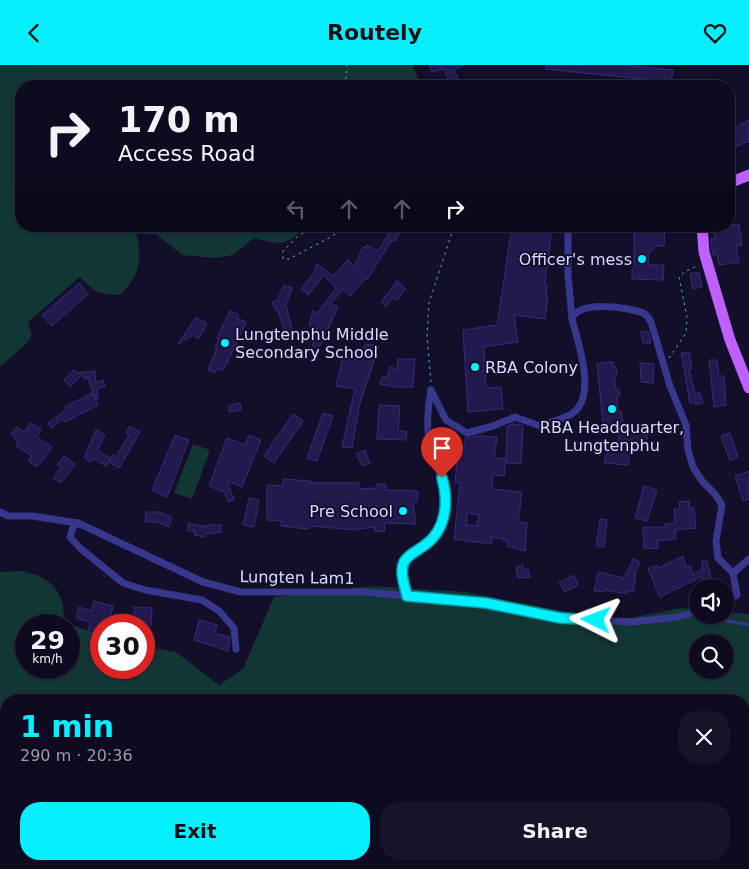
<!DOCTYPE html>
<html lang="en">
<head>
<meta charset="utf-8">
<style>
  :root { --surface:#0e0b20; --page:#171429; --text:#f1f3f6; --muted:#9b9ba5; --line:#2e2b3e; --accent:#05f0ff }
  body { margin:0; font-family:"DejaVu Sans",sans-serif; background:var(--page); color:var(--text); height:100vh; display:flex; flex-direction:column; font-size:19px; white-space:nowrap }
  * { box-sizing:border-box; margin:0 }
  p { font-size:16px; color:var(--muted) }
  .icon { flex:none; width:28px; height:28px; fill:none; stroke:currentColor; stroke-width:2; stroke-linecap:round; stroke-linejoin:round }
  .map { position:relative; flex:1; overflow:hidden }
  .panel { position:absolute; left:0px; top:629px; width:750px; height:176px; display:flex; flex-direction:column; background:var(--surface); border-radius:20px 20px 0 0; box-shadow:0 1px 4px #0004,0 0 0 1px var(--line) }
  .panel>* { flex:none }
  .banner { position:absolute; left:15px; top:15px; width:720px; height:152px; border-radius:20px; box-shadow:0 1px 4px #0004,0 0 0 1px var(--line); background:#0e0b20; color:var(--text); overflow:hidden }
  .fabs { position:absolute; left:689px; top:514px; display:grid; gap:10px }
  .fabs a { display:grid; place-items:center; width:45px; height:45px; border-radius:50%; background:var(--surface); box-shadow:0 1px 4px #0004,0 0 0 1px var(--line); font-size:25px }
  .speed { position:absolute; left:15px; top:549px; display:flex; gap:10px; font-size:25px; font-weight:700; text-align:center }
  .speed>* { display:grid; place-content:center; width:65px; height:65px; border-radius:50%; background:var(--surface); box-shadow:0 1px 4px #0004,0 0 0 1px var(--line); line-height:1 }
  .speed small { font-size:12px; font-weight:400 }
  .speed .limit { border:8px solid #d22; background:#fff; color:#111 }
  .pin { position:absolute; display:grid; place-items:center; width:42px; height:42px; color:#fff; margin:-51px -21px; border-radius:50% 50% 50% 0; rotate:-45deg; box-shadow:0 0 5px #0007 }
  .pin .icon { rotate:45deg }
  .me { position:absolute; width:55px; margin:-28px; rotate:273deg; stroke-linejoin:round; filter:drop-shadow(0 0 4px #0008) }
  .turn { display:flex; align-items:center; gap:18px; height:105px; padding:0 20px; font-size:22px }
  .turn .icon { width:65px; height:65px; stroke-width:2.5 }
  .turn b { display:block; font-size:35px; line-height:42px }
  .lanes { display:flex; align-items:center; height:48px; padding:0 20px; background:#0003; justify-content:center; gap:25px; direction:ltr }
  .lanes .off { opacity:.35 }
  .round { display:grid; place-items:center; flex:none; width:52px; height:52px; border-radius:20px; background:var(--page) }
  .overview { display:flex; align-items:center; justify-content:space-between; height:85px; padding:0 20px }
  h1 { font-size:30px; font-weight:700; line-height:38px; color:var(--accent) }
  .action { display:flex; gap:10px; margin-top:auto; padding:10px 20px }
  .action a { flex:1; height:58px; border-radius:20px; background:var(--accent); color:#111; font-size:20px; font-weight:700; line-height:58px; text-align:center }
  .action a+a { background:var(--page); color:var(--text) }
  header { display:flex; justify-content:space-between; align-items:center; height:65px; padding:0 20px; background:var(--accent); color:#111; font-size:22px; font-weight:700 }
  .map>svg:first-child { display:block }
  .green { fill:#123633; fill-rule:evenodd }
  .building { fill:#221a4d; stroke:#372a7b; fill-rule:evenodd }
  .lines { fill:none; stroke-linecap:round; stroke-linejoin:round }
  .path { stroke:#28c4b4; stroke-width:1; stroke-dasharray:2.5 4; stroke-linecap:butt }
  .lane { stroke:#37378d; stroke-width:3 }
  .street { stroke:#37378d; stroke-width:7 }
  .primary { stroke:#bd60ff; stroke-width:11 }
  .route-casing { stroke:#039ca6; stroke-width:12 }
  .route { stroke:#05f0ff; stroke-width:9 }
  .poi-dot { fill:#05f0ff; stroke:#130f2b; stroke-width:2 }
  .labels { text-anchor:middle; stroke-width:4; stroke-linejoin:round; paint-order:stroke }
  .poi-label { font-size:16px; fill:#dcd9ff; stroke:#130f2b; text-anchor:end }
  .street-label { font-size:16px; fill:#dcd9ff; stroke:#130f2b }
</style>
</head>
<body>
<header><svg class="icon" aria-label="back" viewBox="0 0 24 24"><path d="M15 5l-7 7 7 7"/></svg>Routely<svg class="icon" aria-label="heart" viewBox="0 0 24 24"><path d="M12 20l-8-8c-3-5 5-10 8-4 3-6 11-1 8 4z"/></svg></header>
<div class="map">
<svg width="749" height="804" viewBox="0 0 749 804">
  <rect width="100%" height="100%" fill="#130f2b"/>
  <!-- green -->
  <g class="green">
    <path d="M0 0H412L422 21H21V161H305C288 182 278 180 254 173L233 190 214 193 182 190 156 169H136C143 194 140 211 120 230 97 229 96 228 80 212L28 257 32 270 28 277 0 302Z"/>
    <polygon points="193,379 210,385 192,434 174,428"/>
    <path d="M19 506C39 509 56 516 62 537 64 544 63 550 65 557L101 571V602H144V581L176 587 219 620 243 604 274 532 371 521 466 527 593 552 626 554 681 543 697 544 698 550H725V547L749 549V804H0V507ZM26 560H69V602H26ZM698 578H725V605H698ZM6 635H744V799H6Z"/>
  </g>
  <!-- building -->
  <g class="building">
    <polygon points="429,0 464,0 454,5 460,18 454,21 442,21 449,17 444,4 432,7"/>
    <polygon points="546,0 623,0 673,5 671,17 546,4"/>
    <polygon points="749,55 749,76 729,85 729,65"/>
    <polygon points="739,159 742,180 736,181 739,197 719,200 717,189 713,190 711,178 711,174 715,173 714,162"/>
    <polygon points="393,161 404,161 395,176 392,175 367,215 365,214 350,231 343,224 331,239 338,242 319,283 312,281 318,264 309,261 313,246 317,248 336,223 324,210 308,230 301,224 317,203 315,202 317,199 333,211 348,195 354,201 363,182 366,183 367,180 378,186"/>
    <polygon points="512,161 552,161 545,219 547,220 546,231 548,231 545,254 514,250 518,277 484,282 486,323 501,322 503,344 468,347 463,265 497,260"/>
    <polygon points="634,161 654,161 657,165 665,165 664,181 657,181 649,187 648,200 664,200 663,215 632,214 632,204 634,204"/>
    <polygon points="699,207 702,222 693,224 690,209"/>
    <polygon points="397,216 406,224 397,235 393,232 386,242 381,237"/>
    <polygon points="79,218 88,229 52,261 42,250"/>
    <polygon points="284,220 292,223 286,240 293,267 286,270 278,246 275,245 272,237 277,236"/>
    <polygon points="230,246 239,250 237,253 246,257 227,298 222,306 217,303 215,308 208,305 217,284 215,283 219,274 217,273"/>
    <polygon points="196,252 207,259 198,274 193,270 178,279"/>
    <polygon points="648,266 651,278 643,279 641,267"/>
    <polygon points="365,279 379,281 360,338 352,383 342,382 355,324 336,321 343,292 349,293 352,285 362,289"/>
    <polygon points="689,287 692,304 689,304 695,329 700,328 703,338 695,340 695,337 690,338 681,288"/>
    <polygon points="398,294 415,294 413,322 395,322 380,319 383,311 387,312 390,302 397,304"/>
    <polygon points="709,295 717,295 719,311 724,311 726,340 714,342"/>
    <polygon points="613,297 613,302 616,301 617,309 614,309 616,324 619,324 620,331 617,332 618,346 621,346 623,358 603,360 597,298"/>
    <polygon points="640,298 654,299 653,318 641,317"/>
    <polygon points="74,305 77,308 95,306 96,318 103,315 105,321 97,324 98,334 95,334 88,313 84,314 83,309 70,322 64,315"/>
    <polygon points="92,328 98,340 65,357 62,354 52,363 48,358 67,344 65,342"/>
    <polygon points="240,338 241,345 229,347 228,341"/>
    <polygon points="379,340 400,341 398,365 407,367 406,375 377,374"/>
    <polygon points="323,348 333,351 317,396 307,393"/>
    <polygon points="293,349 303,356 274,398 264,391"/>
    <polygon points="30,358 41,364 37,372 52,382 37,402 28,396 32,391 16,381 18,377 11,369 17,362 24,367"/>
    <polygon points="512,359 523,360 521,399 506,398 507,361"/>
    <polygon points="620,359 648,363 646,382 631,380 628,400 604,398 607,385 617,386"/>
    <polygon points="130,361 140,367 119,403 109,397 113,390 116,392 129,370 126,368"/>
    <polygon points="96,365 105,370 97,385 111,394 106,401 92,393 90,397 84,393"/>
    <polygon points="730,368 738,392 730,396 721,371"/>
    <polygon points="175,370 189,375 167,432 152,425"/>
    <polygon points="249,370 261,375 242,422 227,416 234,435 228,437 224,427 209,421 227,373 245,380"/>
    <path d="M477 371 497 372 494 393 506 394 504 411 493 410 492 424 522 427 518 457 527 458 525 486 507 481 508 476H503L504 474 492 472 491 479 454 474 460 418H455L458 385H464L465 373ZM467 448 479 450 477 461 466 460Z"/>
    <polygon points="365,385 370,398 362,401 356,389"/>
    <polygon points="64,391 75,399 61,418 53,413 61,402 57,400"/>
    <polygon points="749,406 749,434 743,436 735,411"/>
    <polygon points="283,414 311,416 311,418 359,418 358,424 376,423 377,419 386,419 386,425 418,426 417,437 413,437 416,459 385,458 384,467 375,466 375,462 357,464 357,465 309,461 309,464 281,461 281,456 267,455 267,420 283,421"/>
    <polygon points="644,421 657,425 647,456 635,453"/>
    <polygon points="249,433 259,435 254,462 243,460"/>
    <polygon points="689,436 689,443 694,443 696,463 675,465 676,474 657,476 658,484 644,483 643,462 665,462 665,459 675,458 674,444 680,443 679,437"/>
    <polygon points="146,447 159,447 172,452 169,462 157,457 145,457"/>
    <polygon points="600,454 607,455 604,482 596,481"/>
    <polygon points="189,458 207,462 207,460 221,460 221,467 204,469 204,472 194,470 195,467 187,465"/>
    <polygon points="683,491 686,502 690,501 693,509 703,504 701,497 707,496 712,517 705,521 701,512 660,532 648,504 657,500 658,503"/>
    <polygon points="633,494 640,497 634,510 636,509 633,527 627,526 627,529 604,525 603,527 594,526 598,507 624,513"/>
    <polygon points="523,500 524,505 528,504 530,512 518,513 516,503"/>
    <polygon points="574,510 578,520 565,527 559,518"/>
    <polygon points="94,536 113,541 111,550 116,551 114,560 101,560 101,571 88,567 90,557 76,553 79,542 91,546"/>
    <polygon points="134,542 152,543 151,561 137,560 140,549 134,549"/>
    <polygon points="199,555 217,560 215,568 230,572 228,586 194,575"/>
  </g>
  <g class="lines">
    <!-- path -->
    <g class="path">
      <polyline points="345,21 347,0"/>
      <polyline points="314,161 297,172 283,186 283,194 289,194 331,172 345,161"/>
      <polyline points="669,293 686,268 687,252 679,212 684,207 699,200"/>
      <polyline points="431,317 427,272 429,238 454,161"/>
    </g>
    <!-- lane -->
    <polyline class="lane" points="692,549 749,560"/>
    <!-- street -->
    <g class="street">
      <polyline points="568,161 568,210 572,254"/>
      <path d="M431 325 446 355 467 368 493 361 515 352 540 361C549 357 565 354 573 348 597 330 578 278 572 254 578 235 628 242 643 248 647 250 649 253 651 257L670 321 686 360 688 385 693 402 702 416 715 429 722 440 716 476 718 493 733 508"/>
      <polyline points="0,447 8,451 32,451 78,458"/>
      <path d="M407 531 402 510 404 497C413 484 430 480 438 467 457 434 435 406 429 375 426 358 428 342 431 325"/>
      <polyline points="725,536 737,530 733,508 749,494"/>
      <polyline points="236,584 234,563 219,546 202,535 145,525 123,518 80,483 70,472 73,462 78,458 203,517 241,527 365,527 486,538 560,553 632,557 678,552 698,546"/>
    </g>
    <!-- primary -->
    <g class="primary">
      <polyline points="729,118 749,110"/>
      <polyline points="702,161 704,187 730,275 749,323"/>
    </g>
  </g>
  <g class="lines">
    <defs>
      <path id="route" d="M442 413C449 437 446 465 425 480 419 485 408 489 404 497 399 507 405 521 407 531L486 538 560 553 596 555"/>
    </defs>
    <!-- route casing -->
    <use href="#route" class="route-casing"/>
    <!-- route -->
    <use href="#route" class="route"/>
  </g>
  <!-- markers -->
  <g class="poi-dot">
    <circle cx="642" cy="194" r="5"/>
    <circle cx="225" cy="278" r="5"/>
    <circle cx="475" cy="302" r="5"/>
    <circle cx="612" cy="344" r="5"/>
    <circle cx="403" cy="446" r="5"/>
  </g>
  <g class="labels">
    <!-- poi labels -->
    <g class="poi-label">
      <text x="632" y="200">Officer's mess</text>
      <text x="235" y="275" text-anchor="start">Lungtenphu Middle<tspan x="235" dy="18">Secondary School</tspan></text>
      <text x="485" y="308" text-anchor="start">RBA Colony</text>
      <text x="612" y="368" text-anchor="middle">RBA Headquarter,<tspan x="612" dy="18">Lungtenphu</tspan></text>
      <text x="393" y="452">Pre School</text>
    </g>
    <!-- street labels -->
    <g class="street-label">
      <text transform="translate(297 512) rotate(1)" y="6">Lungten Lam1</text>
    </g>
  </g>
</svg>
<div class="fabs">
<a><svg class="icon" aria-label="sound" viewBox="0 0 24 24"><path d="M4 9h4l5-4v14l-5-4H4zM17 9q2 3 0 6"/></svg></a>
<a><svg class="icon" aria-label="search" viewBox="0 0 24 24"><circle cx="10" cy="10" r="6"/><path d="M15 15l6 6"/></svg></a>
</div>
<div class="speed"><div>29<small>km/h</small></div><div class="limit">30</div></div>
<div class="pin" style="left:442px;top:413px;background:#d93025"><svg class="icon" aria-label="arrive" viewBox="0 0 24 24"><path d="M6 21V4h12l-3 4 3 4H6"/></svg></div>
<svg class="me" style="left:596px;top:555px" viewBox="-20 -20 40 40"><path d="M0-17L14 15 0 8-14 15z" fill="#05f0ff" stroke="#fff" stroke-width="4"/></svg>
<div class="banner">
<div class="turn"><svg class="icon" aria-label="right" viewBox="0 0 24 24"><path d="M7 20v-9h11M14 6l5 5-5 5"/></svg><div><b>170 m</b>Access Road</div></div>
<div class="lanes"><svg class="icon off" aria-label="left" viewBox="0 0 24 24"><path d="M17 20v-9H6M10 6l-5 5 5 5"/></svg><svg class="icon off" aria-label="ahead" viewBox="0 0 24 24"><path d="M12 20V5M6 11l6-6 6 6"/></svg><svg class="icon off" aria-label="ahead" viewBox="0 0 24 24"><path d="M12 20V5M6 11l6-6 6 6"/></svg><svg class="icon" aria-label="right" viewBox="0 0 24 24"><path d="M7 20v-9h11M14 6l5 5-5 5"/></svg></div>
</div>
<section class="panel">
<div class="overview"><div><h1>1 min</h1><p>290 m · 20:36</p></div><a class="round"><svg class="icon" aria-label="close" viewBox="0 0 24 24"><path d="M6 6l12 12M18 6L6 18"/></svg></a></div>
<div class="action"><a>Exit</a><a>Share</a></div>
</section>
</div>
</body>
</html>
